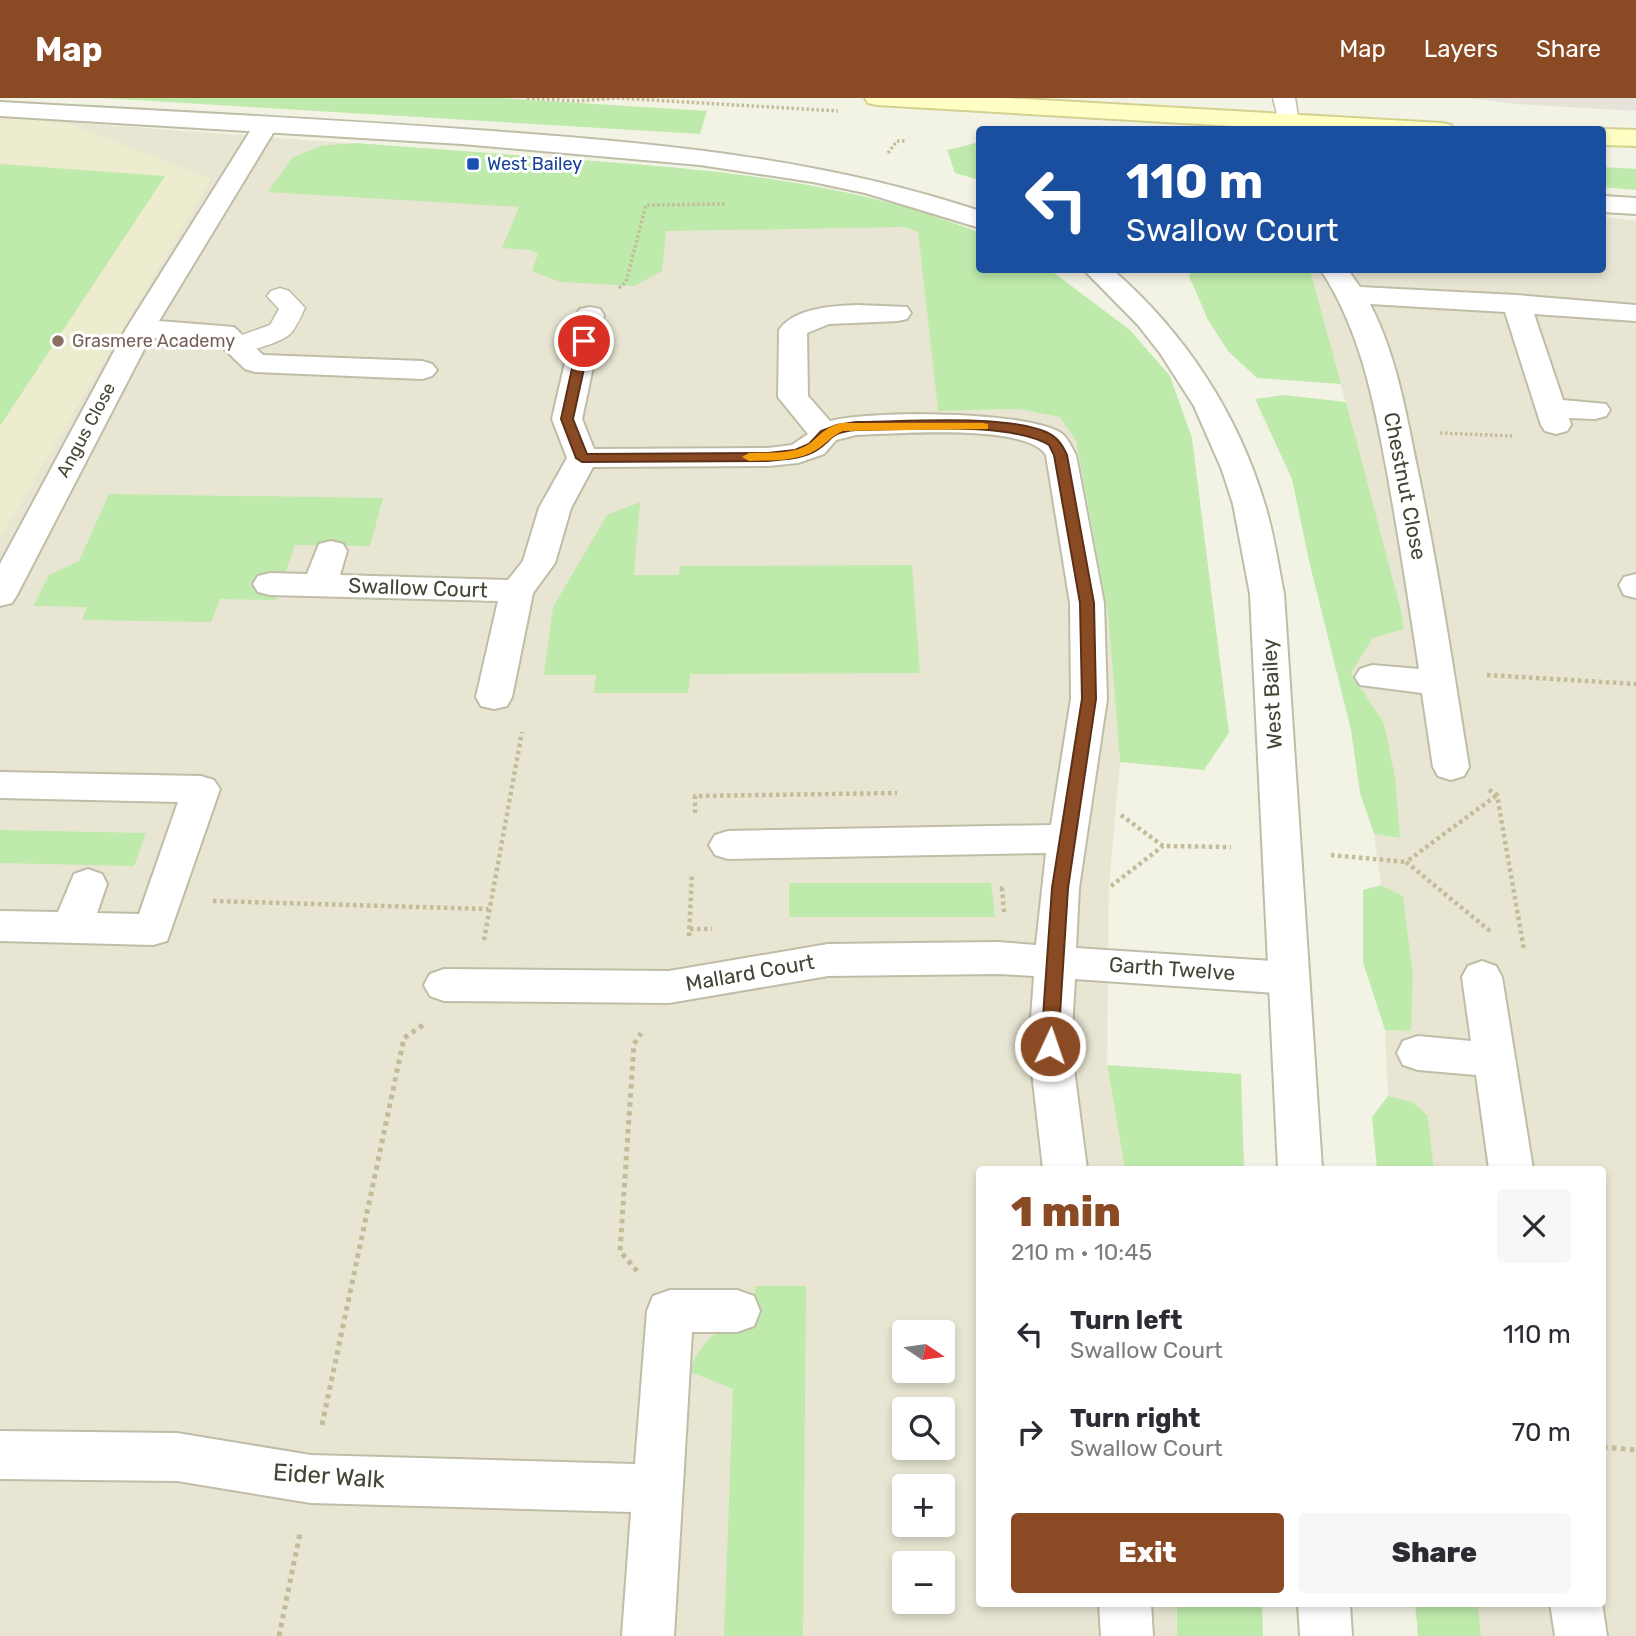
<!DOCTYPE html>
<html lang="en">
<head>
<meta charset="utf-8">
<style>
  :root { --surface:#fff; --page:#f7f7f7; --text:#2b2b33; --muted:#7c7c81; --accent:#8a4a23 }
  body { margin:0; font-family:Rubik,sans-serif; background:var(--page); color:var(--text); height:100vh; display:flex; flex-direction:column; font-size:26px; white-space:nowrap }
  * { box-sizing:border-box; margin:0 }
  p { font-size:23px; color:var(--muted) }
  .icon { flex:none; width:38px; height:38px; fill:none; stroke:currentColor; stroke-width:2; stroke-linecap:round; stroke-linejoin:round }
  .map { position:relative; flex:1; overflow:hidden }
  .drawer { position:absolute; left:976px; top:1068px; width:630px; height:441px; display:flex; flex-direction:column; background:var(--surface); border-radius:7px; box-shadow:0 4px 10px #0003 }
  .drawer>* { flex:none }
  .top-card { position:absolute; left:976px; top:28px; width:630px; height:147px; border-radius:7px; box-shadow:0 4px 10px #0003; background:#1a4fa0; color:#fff; overflow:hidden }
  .needle { width:46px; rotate:103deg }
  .buttons { position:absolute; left:892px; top:1222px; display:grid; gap:14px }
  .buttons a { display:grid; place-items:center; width:63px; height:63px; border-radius:7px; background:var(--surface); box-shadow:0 4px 10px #0003; font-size:35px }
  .pin { position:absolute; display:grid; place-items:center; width:60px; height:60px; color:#fff; margin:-30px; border:4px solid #fff; border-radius:50%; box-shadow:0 2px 7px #0007 }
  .me { position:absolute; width:77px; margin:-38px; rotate:3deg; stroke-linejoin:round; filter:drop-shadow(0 0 5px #0008) }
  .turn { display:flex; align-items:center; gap:24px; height:147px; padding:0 35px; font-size:32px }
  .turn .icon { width:91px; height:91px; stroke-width:2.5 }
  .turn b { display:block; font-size:49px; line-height:60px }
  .round { display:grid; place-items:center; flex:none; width:74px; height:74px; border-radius:7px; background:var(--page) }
  .head { display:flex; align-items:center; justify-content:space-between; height:119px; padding:0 35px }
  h1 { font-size:42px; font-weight:800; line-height:52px; color:var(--accent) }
  .button { display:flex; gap:14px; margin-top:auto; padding:14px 35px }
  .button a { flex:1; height:80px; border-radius:7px; background:var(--accent); color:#fff; font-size:28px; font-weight:800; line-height:80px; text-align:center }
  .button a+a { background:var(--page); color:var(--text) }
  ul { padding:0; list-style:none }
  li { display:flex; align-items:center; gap:21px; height:98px; padding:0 35px }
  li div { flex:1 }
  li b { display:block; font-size:26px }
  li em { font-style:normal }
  header { display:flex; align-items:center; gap:42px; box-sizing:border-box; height:98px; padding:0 35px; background:var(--accent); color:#fff }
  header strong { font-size:33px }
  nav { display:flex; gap:38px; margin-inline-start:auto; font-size:24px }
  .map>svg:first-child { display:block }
  .residential { fill:#e8e6d3; fill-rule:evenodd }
  .industrial { fill:#e5e3da }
  .education { fill:#edecce }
  .green { fill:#beeaab }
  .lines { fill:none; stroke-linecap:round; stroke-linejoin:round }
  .service-casing { stroke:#bfbda7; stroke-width:3 }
  .minor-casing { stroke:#bfbda7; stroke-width:4 }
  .tertiary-casing { stroke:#bfbda7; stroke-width:4 }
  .secondary-casing { stroke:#d2d190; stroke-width:4 }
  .path-far2 { stroke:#c2bd98; stroke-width:3.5; stroke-dasharray:2.5 2.5; stroke-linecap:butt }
  .path-far1 { stroke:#c2bd98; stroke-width:4.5; stroke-dasharray:3.5 3.5; stroke-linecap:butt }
  .path { stroke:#c2bd98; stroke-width:5; stroke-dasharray:4.5 4.5; stroke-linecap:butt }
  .service { fill:#fff; fill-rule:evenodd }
  .minor { fill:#fff; fill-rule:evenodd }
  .tertiary { fill:#fff; fill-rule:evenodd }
  .secondary { fill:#ffffc3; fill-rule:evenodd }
  .route { fill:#8a4a23; stroke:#5a3017; stroke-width:2 }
  .slow { fill:#f59e0b }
  .transit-dot { fill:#1a4fb4; stroke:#fff; stroke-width:2.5 }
  .education-dot { fill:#8d6e63; stroke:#fff; stroke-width:2.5 }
  .labels { text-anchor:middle; stroke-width:6; stroke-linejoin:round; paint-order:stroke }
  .far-transit-label { font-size:18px; fill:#164399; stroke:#fff; text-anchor:start }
  .far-education-label { font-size:18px; fill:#785e54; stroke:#fff; text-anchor:start }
  .far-street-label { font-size:18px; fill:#464434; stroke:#fff }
  .street-label { font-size:21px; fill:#464434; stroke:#fff }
  .near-street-label { font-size:24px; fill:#464434; stroke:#fff }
</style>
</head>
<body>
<header>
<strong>Map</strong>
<nav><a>Map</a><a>Layers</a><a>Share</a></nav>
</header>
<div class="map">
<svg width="1636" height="1538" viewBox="0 0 1636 1538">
  <rect width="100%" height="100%" fill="#f3f3e5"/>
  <!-- residential -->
  <g class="residential">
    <path d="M0 19 669 69 765 80 918 134 938 313 1018 311 1061 319 1076 343 1108 515 1120 664 1109 790 1107 967 1125 1071H980V1505H1177V1538H0ZM905 1234H943V1272H905ZM905 1311H943V1349H905ZM905 1388H943V1426H905ZM905 1465H943V1503H905Z"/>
    <polygon points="1603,119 1636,123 1636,1538 1481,1538 1478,1505 1603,1505 1603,1071 1434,1071 1428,1018 1413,1004 1388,998 1385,932 1411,933 1413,876 1403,798 1381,787 1374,736 1400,740 1384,625 1351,575 1373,540 1404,531 1401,512 1310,172 1603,172"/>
  </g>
  <!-- industrial -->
  <polygon class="industrial" points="1468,0 1636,0 1636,13 1517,6"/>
  <!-- education -->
  <polygon class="education" points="0,19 62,23 211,81 0,440"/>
  <!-- green -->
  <g class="green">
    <polygon points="102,0 502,0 707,13 700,36"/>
    <polygon points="980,44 980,82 955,75 947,52"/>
    <path d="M356 45C435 51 515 57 595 63 725 73 858 85 980 135V172H1050L1130 232 1170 278 1192 340 1229 635 1204 672 1120 664 1108 515 1076 343 1060 319 1018 311 938 313 918 134 904 129 666 133 662 173 634 188 560 184 532 173 538 156 530 152 502 150 519 109 268 94 292 60 320 48Z"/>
    <polygon points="0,66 165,78 0,328"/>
    <polygon points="1603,69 1636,71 1636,92 1603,89"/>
    <polygon points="1192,172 1310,172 1341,286 1257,280 1228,253 1208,222 1189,178"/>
    <polygon points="1284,297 1346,304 1401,512 1404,531 1373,540 1351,575 1384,625 1395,679 1400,740 1374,736 1360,695 1351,632 1310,467 1292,381 1255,301"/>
    <polygon points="109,396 383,400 370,448 295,447 276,502 220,501 211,524 82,522 87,509 33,508 49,477 79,463"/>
    <polygon points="640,404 634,477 679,477 680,468 912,467 920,575 690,576 688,595 594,595 596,577 544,577 553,509 607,417"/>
    <polygon points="0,732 146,735 134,768 0,765"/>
    <polygon points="789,785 991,785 995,819 789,819"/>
    <polygon points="1381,787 1403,798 1413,876 1411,933 1385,932 1363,864 1363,792"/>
    <polygon points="1107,967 1241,976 1244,1071 1125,1071"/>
    <polygon points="1388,998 1413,1004 1428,1018 1434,1071 1377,1071 1372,1019"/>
    <path d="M755 1188H806L803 1538H724L733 1291 688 1273C707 1239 712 1229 753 1228Z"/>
    <polygon points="1177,1505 1262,1505 1263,1538 1177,1538"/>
    <polygon points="1415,1505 1478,1505 1481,1538 1418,1538"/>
  </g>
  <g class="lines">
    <defs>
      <g id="service">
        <polygon points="1273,0 1295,0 1299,24 1296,29 1280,29"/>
        <path d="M280 190 289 193 305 210C301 218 297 228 291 235 282 245 240 257 228 254L224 248 228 242 270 227 279 211 267 198 271 193Z"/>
      </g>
      <g id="minor">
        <polygon points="266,20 275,22 278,27 159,223 234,229 263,257 422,263 432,266 437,272 432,278 422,281 255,274 245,271 216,243 150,240 17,497 12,505 0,508 0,466 126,231 254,27 257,22"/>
        <polygon points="1603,98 1636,100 1636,116 1603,114"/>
        <path d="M1321 172H1348L1360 189 1516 197 1636 207V223L1534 216 1563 302 1606 306 1610 312 1606 318 1595 321 1569 320 1571 327 1567 333 1556 336 1545 333 1541 327 1505 214 1370 206C1396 256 1406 314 1417 369 1438 469 1453 569 1469 669L1464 678 1451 682 1438 678 1433 669 1422 595 1360 587 1355 579 1360 571 1372 567 1419 571C1409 505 1399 440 1387 374 1374 303 1361 234 1321 172Z"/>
        <path d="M857 207 907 209 911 215 907 221 897 223 829 226 807 235 808 298 830 323C871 312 1027 313 1061 335 1068 340 1072 350 1076 357L1104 505 1107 601 1079 790 1076 850 1289 864 1303 869 1309 880 1303 891 1289 896 1075 881 1071 948 1087 1071H1043L1029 948 1034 878 998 876 828 878 669 905 444 903 430 898 424 887 430 876 444 871 669 873 828 846 998 844 1036 847 1046 755 728 761 715 757 709 747 715 737 728 733 1051 727 1071 601 1070 505 1046 357C1027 325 893 336 856 337L836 342 824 356 798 365 768 368 593 369 571 410 555 465 533 495 512 599 507 608 494 611 481 608 476 599 498 503 270 497 258 494 253 486 258 478 270 475 307 476 319 446 331 443 343 446 347 453 340 477 508 482 523 463 539 410 567 360 552 321 576 217 580 211 590 209 600 211 604 217 582 321 594 351 768 350 792 347 808 336 778 299 779 232C794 210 832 208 857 207Z"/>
        <polygon points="1636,476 1636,500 1624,497 1619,487 1624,479"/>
        <polygon points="0,674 201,678 214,682 220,691 167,843 153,847 0,843 0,813 58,814 74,776 88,771 102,776 107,786 97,815 139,816 178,704 0,700"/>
        <polygon points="1482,863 1496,868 1502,879 1533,1071 1489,1071 1476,977 1418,972 1403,967 1397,955 1403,943 1418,938 1471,943 1462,879 1468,868"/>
        <polygon points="670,1192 737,1192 754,1198 760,1213 754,1228 737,1234 692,1234 674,1538 622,1538 631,1414 311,1405 177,1383 0,1381 0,1333 177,1335 311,1357 635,1366 647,1213 653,1198"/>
        <polygon points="1099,1505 1151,1505 1153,1538 1101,1538"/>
        <polygon points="1550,1505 1602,1505 1607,1538 1555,1538"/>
      </g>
      <g id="tertiary">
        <path d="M0 4C164 13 328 21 491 33 657 45 821 60 980 113V130L865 95 813 84 700 67 462 46 0 18Z"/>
        <path d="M1084 172H1113C1184 234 1238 315 1265 407 1274 436 1278 466 1284 496L1322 1071H1278L1250 496 1233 406 1222 372 1194 308 1160 255 1138 227Z"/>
        <polygon points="1298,1505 1350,1505 1352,1538 1300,1538"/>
      </g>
      <g id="secondary">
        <polygon points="865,0 1006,0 1442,25 1451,27 1454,32 1302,32 877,7 868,5"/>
        <polygon points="1603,31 1636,32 1636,48 1603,47"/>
      </g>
    </defs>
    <!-- service casing -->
    <use href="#service" class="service-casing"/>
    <!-- minor casing -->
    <use href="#minor" class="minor-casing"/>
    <!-- tertiary casing -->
    <use href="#tertiary" class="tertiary-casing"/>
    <!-- secondary casing -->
    <use href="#secondary" class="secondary-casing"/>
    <!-- path-far2 -->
    <g class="path-far2">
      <polyline points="527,0 576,3 617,0 838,13"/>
      <polyline points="888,55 897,43 905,43"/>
      <polyline points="619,190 626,184 646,107 727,106"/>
      <polyline points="1440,335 1512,338"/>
    </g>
    <!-- path-far1 -->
    <g class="path-far1">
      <polyline points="1487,577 1636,586"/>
      <polyline points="1489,692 1497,697 1524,852"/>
      <polyline points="695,715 695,698 897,695"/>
      <polyline points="1121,717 1163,748 1231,749"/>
      <polyline points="1331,757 1406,764"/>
      <polyline points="1111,788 1163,748"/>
      <polyline points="213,803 488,811"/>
      <polyline points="1004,814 1002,790 1005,790"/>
      <polyline points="690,831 712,831"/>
      <polyline points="1490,833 1406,764 1497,697"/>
      <polyline points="689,838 692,776"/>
      <polyline points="484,842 522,634"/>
    </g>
    <!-- path -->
    <g class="path">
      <polyline points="637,1173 620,1153 634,946 641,935"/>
      <polyline points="322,1327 404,940 423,927"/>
      <polyline points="1603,1349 1636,1352"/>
      <polyline points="279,1538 300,1435"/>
    </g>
    <!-- service -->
    <use href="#service" class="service"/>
    <!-- minor -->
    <use href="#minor" class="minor"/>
    <!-- tertiary -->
    <use href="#tertiary" class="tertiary"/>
    <!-- secondary -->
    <use href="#secondary" class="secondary"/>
  </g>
  <!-- route -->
  <path class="route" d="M584 239 590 243 573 321 587 356 768 355 795 352 809 346 821 333 837 327 856 324C903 324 1005 316 1046 334 1057 339 1062 346 1067 357L1094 505 1096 601 1068 790 1058 948 1056 953H1044L1041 948 1052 790 1082 601 1080 505 1054 357 1049 347C1010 323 905 332 856 332 831 334 834 340 817 352 803 361 785 361 768 363L582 364 576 360 561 321 578 243Z"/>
  <!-- slow -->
  <path class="slow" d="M983 325 988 326V331L843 333C831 338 826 346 816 352 797 364 770 362 749 363L742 359 749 355C767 354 793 357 809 346 822 336 824 330 841 325Z"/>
  <!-- markers -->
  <rect class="transit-dot" x="466" y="59" width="14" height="14" rx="3.5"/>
  <circle class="education-dot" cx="58" cy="243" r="7"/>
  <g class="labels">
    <!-- far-transit labels -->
    <g class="far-transit-label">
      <text x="487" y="72">West Bailey</text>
    </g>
    <!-- far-education labels -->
    <g class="far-education-label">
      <text x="72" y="249">Grasmere Academy</text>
    </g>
    <!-- far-street labels -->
    <g class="far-street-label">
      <text transform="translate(86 332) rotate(-62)" y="6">Angus Close</text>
    </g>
    <!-- street labels -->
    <g class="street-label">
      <text transform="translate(1405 388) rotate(79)" y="7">Chestnut Close</text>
      <text transform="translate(418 490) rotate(2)" y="7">Swallow Court</text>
      <text transform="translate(1272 596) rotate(-93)" y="7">West Bailey</text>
      <text transform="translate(1172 871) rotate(4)" y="7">Garth Twelve</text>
      <text transform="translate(750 875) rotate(-10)" y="7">Mallard Court</text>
    </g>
    <!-- near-street labels -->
    <g class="near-street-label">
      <text transform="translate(329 1378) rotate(4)" y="8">Eider Walk</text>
    </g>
  </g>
</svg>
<div class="buttons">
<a><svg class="needle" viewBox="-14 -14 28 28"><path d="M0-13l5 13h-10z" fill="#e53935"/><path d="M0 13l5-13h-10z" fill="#7c7c81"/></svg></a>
<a><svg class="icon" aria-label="search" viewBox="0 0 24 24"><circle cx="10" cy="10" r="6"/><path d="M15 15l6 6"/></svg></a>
<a>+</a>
<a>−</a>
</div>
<div class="pin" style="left:584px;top:243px;background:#d93025"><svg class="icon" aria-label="arrive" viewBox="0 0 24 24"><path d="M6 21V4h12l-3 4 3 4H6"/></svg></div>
<svg class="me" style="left:1050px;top:948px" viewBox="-20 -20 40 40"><circle r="17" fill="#8a4a23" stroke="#fff" stroke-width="3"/><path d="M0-11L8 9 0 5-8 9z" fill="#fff"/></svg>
<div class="top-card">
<div class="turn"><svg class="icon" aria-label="left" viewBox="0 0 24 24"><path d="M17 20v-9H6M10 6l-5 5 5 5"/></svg><div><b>110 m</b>Swallow Court</div></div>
</div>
<section class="drawer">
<div class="head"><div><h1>1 min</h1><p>210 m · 10:45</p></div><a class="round"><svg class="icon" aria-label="close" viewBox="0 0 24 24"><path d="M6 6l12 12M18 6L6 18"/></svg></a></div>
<ul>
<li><svg class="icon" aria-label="left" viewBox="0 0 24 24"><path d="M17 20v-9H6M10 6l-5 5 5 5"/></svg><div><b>Turn left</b><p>Swallow Court</p></div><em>110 m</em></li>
<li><svg class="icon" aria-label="right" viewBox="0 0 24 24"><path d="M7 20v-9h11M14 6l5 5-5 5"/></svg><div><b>Turn right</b><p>Swallow Court</p></div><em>70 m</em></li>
</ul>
<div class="button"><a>Exit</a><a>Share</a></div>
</section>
</div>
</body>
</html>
